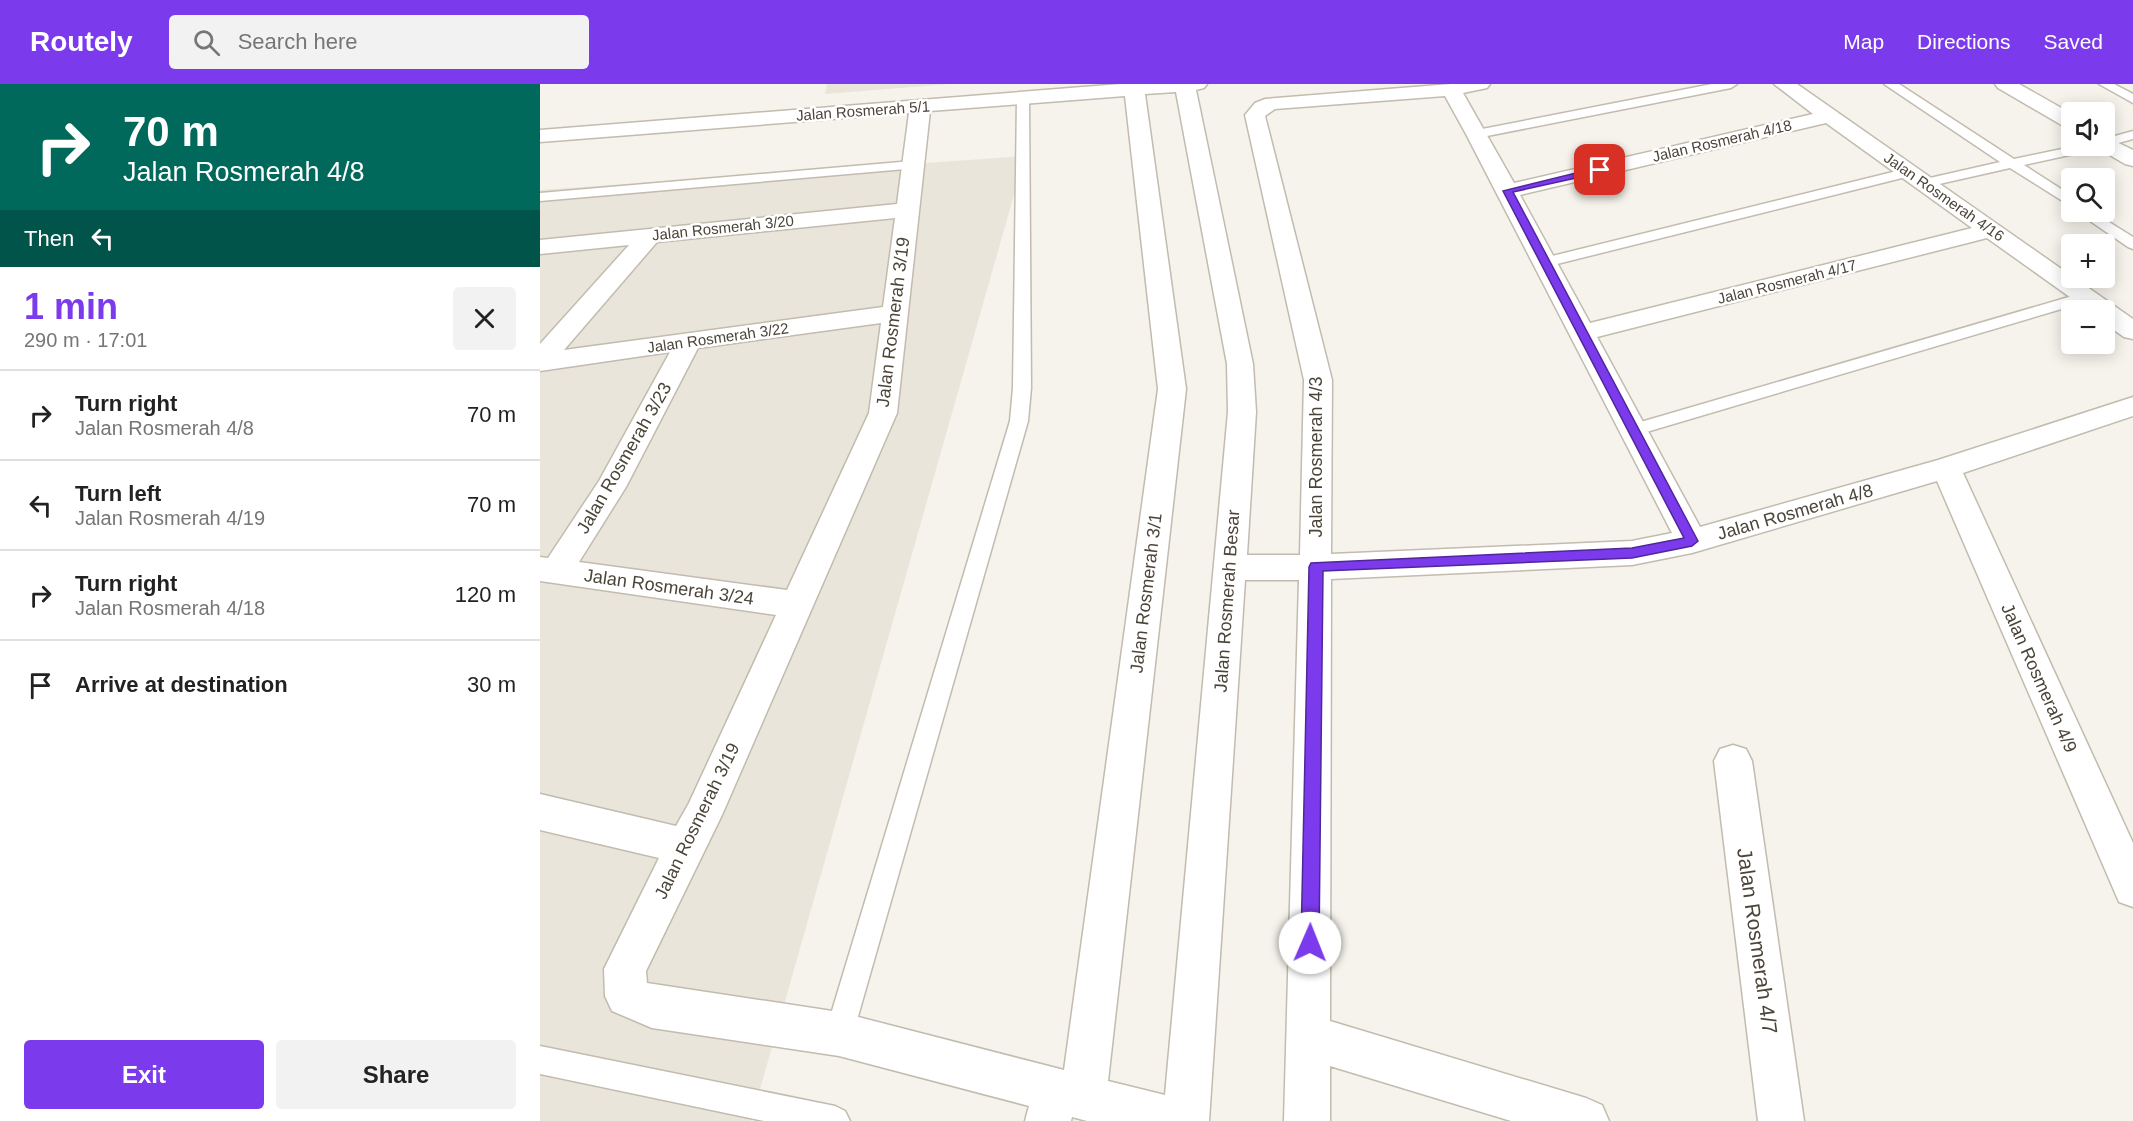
<!DOCTYPE html>
<html lang="en">
<head>
<meta charset="utf-8">
<style>
  :root { --surface:#fff; --page:#f2f2f2; --text:#222; --muted:#767676; --line:#e0e0e0; --accent:#7c3aed }
  body { margin:0; font-family:Helvetica,sans-serif; background:var(--page); color:var(--text); height:100vh; display:flex; flex-direction:column; font-size:22px; white-space:nowrap }
  * { box-sizing:border-box; margin:0 }
  p { font-size:20px; color:var(--muted) }
  .icon { flex:none; width:33px; height:33px; fill:none; stroke:currentColor; stroke-width:2; stroke-linecap:round; stroke-linejoin:round }
  .map { position:relative; flex:1; overflow:hidden }
  .drawer { display:flex; flex-direction:column; background:var(--surface); width:540px }
  .drawer>* { flex:none }
  .top-card { background:#00695c; color:#fff; overflow:hidden }
  .tools { position:absolute; left:1521px; top:18px; display:grid; gap:12px }
  .tools a { display:grid; place-items:center; width:54px; height:54px; border-radius:6px; background:var(--surface); box-shadow:0 3px 15px #0003; font-size:30px }
  .pin { position:absolute; display:grid; place-items:center; width:51px; height:51px; color:#fff; margin:-26px; border-radius:12px; box-shadow:0 3px 9px #0006 }
  .me { position:absolute; width:66px; margin:-33px; rotate:1deg; stroke-linejoin:round; filter:drop-shadow(0 0 4px #0008) }
  .turn { display:flex; align-items:center; gap:21px; height:126px; padding:0 24px; font-size:27px }
  .turn .icon { width:78px; height:78px; stroke-width:2.5 }
  .turn b { display:block; font-size:42px; line-height:51px }
  .then { display:flex; align-items:center; height:57px; padding:0 24px; background:#0003; gap:12px; font-size:22px }
  .round { display:grid; place-items:center; flex:none; width:63px; height:63px; border-radius:6px; background:var(--page) }
  .overview { display:flex; align-items:center; justify-content:space-between; height:102px; padding:0 24px }
  h1 { font-size:36px; font-weight:700; line-height:45px; color:var(--accent) }
  .primary-button { display:flex; gap:12px; margin-top:auto; padding:12px 24px }
  .primary-button a { flex:1; height:69px; border-radius:6px; background:var(--accent); color:#fff; font-size:24px; font-weight:700; line-height:69px; text-align:center }
  .primary-button a+a { background:var(--page); color:var(--text) }
  ul { padding:0; list-style:none }
  li { display:flex; align-items:center; gap:18px; height:90px; padding:0 24px; border-top:2px solid var(--line) }
  li div { flex:1 }
  li b { display:block; font-size:22px }
  li em { font-style:normal }
  header { display:flex; align-items:center; gap:36px; box-sizing:border-box; height:84px; padding:0 30px; background:var(--accent); color:#fff }
  header strong { font-size:28px }
  nav { display:flex; gap:33px; margin-inline-start:auto; font-size:21px }
  .search { width:420px; height:54px; background:var(--page); display:flex; align-items:center; gap:15px; box-sizing:border-box; padding:0 21px; border-radius:6px; color:var(--muted); font-size:22px }
  main { display:flex; flex:1; min-height:0 }
  .map>svg:first-child { display:block }
  .residential { fill:#eae5da }
  .lines { fill:none; stroke-linecap:round; stroke-linejoin:round }
  .lane-casing { stroke:#c2bbae; stroke-width:3 }
  .street-casing { stroke:#c2bbae; stroke-width:3 }
  .lane { fill:#fff; fill-rule:evenodd }
  .street { fill:#fff; fill-rule:evenodd }
  .route { fill:#7c3aed; stroke:#51269a; stroke-width:1.5 }
  .labels { text-anchor:middle; stroke-width:5; stroke-linejoin:round; paint-order:stroke }
  .far-street-label { font-size:15px; fill:#4b4439; stroke:#fff }
  .street-label { font-size:18px; fill:#4b4439; stroke:#fff }
  .near-street-label { font-size:21px; fill:#4b4439; stroke:#fff }
</style>
</head>
<body>
<header>
<strong>Routely</strong>
<div class="search"><svg class="icon" aria-label="search" viewBox="0 0 24 24"><circle cx="10" cy="10" r="6"/><path d="M15 15l6 6"/></svg>Search here</div>
<nav><a>Map</a><a>Directions</a><a>Saved</a></nav>
</header>
<main>
<section class="drawer">
<div class="top-card">
<div class="turn"><svg class="icon" aria-label="right" viewBox="0 0 24 24"><path d="M7 20v-9h11M14 6l5 5-5 5"/></svg><div><b>70 m</b>Jalan Rosmerah 4/8</div></div>
<div class="then">Then<svg class="icon" aria-label="left" viewBox="0 0 24 24"><path d="M17 20v-9H6M10 6l-5 5 5 5"/></svg></div>
</div>
<div class="overview"><div><h1>1 min</h1><p>290 m · 17:01</p></div><a class="round"><svg class="icon" aria-label="close" viewBox="0 0 24 24"><path d="M6 6l12 12M18 6L6 18"/></svg></a></div>
<ul>
<li><svg class="icon" aria-label="right" viewBox="0 0 24 24"><path d="M7 20v-9h11M14 6l5 5-5 5"/></svg><div><b>Turn right</b><p>Jalan Rosmerah 4/8</p></div><em>70 m</em></li>
<li><svg class="icon" aria-label="left" viewBox="0 0 24 24"><path d="M17 20v-9H6M10 6l-5 5 5 5"/></svg><div><b>Turn left</b><p>Jalan Rosmerah 4/19</p></div><em>70 m</em></li>
<li><svg class="icon" aria-label="right" viewBox="0 0 24 24"><path d="M7 20v-9h11M14 6l5 5-5 5"/></svg><div><b>Turn right</b><p>Jalan Rosmerah 4/18</p></div><em>120 m</em></li>
<li><svg class="icon" aria-label="arrive" viewBox="0 0 24 24"><path d="M6 21V4h12l-3 4 3 4H6"/></svg><div><b>Arrive at destination</b></div><em>30 m</em></li>
</ul>
<div class="primary-button"><a>Exit</a><a>Share</a></div>
</section>
<div class="map">
<svg width="1593" height="1037" viewBox="0 0 1593 1037">
  <rect width="100%" height="100%" fill="#f6f3ec"/>
  <!-- residential -->
  <g class="residential">
    <polygon points="287,0 409,0 285,10"/>
    <polygon points="485,72 211,1037 0,1037 0,106"/>
  </g>
  <g class="lines">
    <defs>
      <g id="lane">
        <polygon points="1172,0 1197,0 1191,4 937,54 930,50 937,46"/>
        <polygon points="1344,0 1359,0 1474,75 1536,62 1558,62 1557,65 1484,81 1532,112 1532,123 1470,84 1386,103 1381,102 1379,99 1381,96 1460,78"/>
        <polygon points="1559,0 1574,0 1593,10 1593,19"/>
        <polygon points="483,10 489,14 491,304 488,337 313,950 309,960 299,964 289,960 285,950 470,337 473,304 477,14"/>
        <polygon points="1593,47 1593,55 1564,63 1559,62 1564,62 1564,55"/>
        <polygon points="372,77 379,81 377,84 0,117 0,109"/>
        <polygon points="1369,84 1376,88 1374,91 1005,183 997,178 1000,175"/>
        <polygon points="1537,128 1553,128 1593,153 1593,165 1588,163"/>
        <polygon points="1546,208 1552,210 1554,213 1552,216 1093,352 1087,350 1084,346 1087,342"/>
        <polygon points="0,962 295,1022 305,1027 310,1037 224,1037 0,990"/>
      </g>
      <g id="street">
        <path d="M581 0H667L664 4 656 6 713 280 716 328 707 471H760L764 296 705 31 715 19 725 15 911 0H950L947 4 923 9 974 99 1273 30 1234 0H1257L1593 235V255L1584 253 1564 239V226H1548L1447 154 1057 253 1160 443 1398 376 1593 313V332L1423 389 1593 759V823L1579 818 1397 397 1152 469 1092 481 791 495 790 937 1046 1014 1062 1021 1069 1037H971L790 982V1037H744L759 496H705L669 1037H547L532 1033 531 1037H485L489 1022 299 972 112 944 72 927 65 912 64 885 119 774 0 746V710L136 742 149 719 236 531 0 497V473L8 474 59 397 130 268 0 287V260L89 161 0 170V156L357 120 369 29 0 58V46ZM636 8 687 280 688 328 625 1011 568 997 646 305 605 10ZM585 12 618 305 524 986 299 928 107 899 106 887 182 731 357 329 390 27ZM905 12 926 50 1132 449 1092 457 791 470 792 296 725 32 735 25ZM1286 39 1432 144 1050 239 980 111ZM355 134 343 223 24 266 117 158ZM341 239 329 329 247 506 39 478 86 403 158 264Z"/>
        <polygon points="1455,0 1479,0 1532,30 1532,45 1525,43 1458,4"/>
        <polygon points="1564,52 1593,66 1593,82 1585,80 1556,63 1564,62"/>
        <polygon points="1193,661 1206,665 1212,677 1264,1037 1218,1037 1174,677 1180,665"/>
      </g>
    </defs>
    <!-- lane casing -->
    <use href="#lane" class="lane-casing"/>
    <!-- street casing -->
    <use href="#street" class="street-casing"/>
    <!-- lane -->
    <use href="#lane" class="lane"/>
    <!-- street -->
    <use href="#street" class="street"/>
  </g>
  <!-- route -->
  <polygon class="route" points="1060,83 1064,86 1063,88 973,108 1158,457 1152,462 1092,474 783,487 779,859 776,865 770,868 764,865 761,859 769,483 771,479 1092,464 1144,454 963,107"/>
  <g class="labels">
    <!-- far-street labels -->
    <g class="far-street-label">
      <text transform="translate(323 27) rotate(-4)" y="5">Jalan Rosmerah 5/1</text>
      <text transform="translate(1182 57) rotate(-13)" y="5">Jalan Rosmerah 4/18</text>
      <text transform="translate(1404 113) rotate(35)" y="5">Jalan Rosmerah 4/16</text>
      <text transform="translate(183 144) rotate(-6)" y="5">Jalan Rosmerah 3/20</text>
      <text transform="translate(1247 198) rotate(-14)" y="5">Jalan Rosmerah 4/17</text>
      <text transform="translate(178 254) rotate(-8)" y="5">Jalan Rosmerah 3/22</text>
    </g>
    <!-- street labels -->
    <g class="street-label">
      <text transform="translate(353 238) rotate(-83)" y="6">Jalan Rosmerah 3/19</text>
      <text transform="translate(776 373) rotate(-90)" y="6">Jalan Rosmerah 4/3</text>
      <text transform="translate(84 374) rotate(-60)" y="6">Jalan Rosmerah 3/23</text>
      <text transform="translate(1255 428) rotate(-16)" y="6">Jalan Rosmerah 4/8</text>
      <text transform="translate(129 503) rotate(8)" y="6">Jalan Rosmerah 3/24</text>
      <text transform="translate(606 509) rotate(-83)" y="6">Jalan Rosmerah 3/1</text>
      <text transform="translate(687 517) rotate(-86)" y="6">Jalan Rosmerah Besar</text>
      <text transform="translate(1499 594) rotate(66)" y="6">Jalan Rosmerah 4/9</text>
      <text transform="translate(157 737) rotate(-64)" y="6">Jalan Rosmerah 3/19</text>
    </g>
    <!-- near-street labels -->
    <g class="near-street-label">
      <text transform="translate(1217 857) rotate(82)" y="7">Jalan Rosmerah 4/7</text>
    </g>
  </g>
</svg>
<div class="tools">
<a><svg class="icon" aria-label="sound" viewBox="0 0 24 24"><path d="M4 9h4l5-4v14l-5-4H4zM17 9q2 3 0 6"/></svg></a>
<a><svg class="icon" aria-label="search" viewBox="0 0 24 24"><circle cx="10" cy="10" r="6"/><path d="M15 15l6 6"/></svg></a>
<a>+</a>
<a>−</a>
</div>
<div class="pin" style="left:1060px;top:86px;background:#d93025"><svg class="icon" aria-label="arrive" viewBox="0 0 24 24"><path d="M6 21V4h12l-3 4 3 4H6"/></svg></div>
<svg class="me" style="left:770px;top:859px" viewBox="-20 -20 40 40"><circle r="19" fill="#fff"/><path d="M0-13L10 11 0 6-10 11z" fill="#7c3aed"/></svg>
</div>
</main>
</body>
</html>
